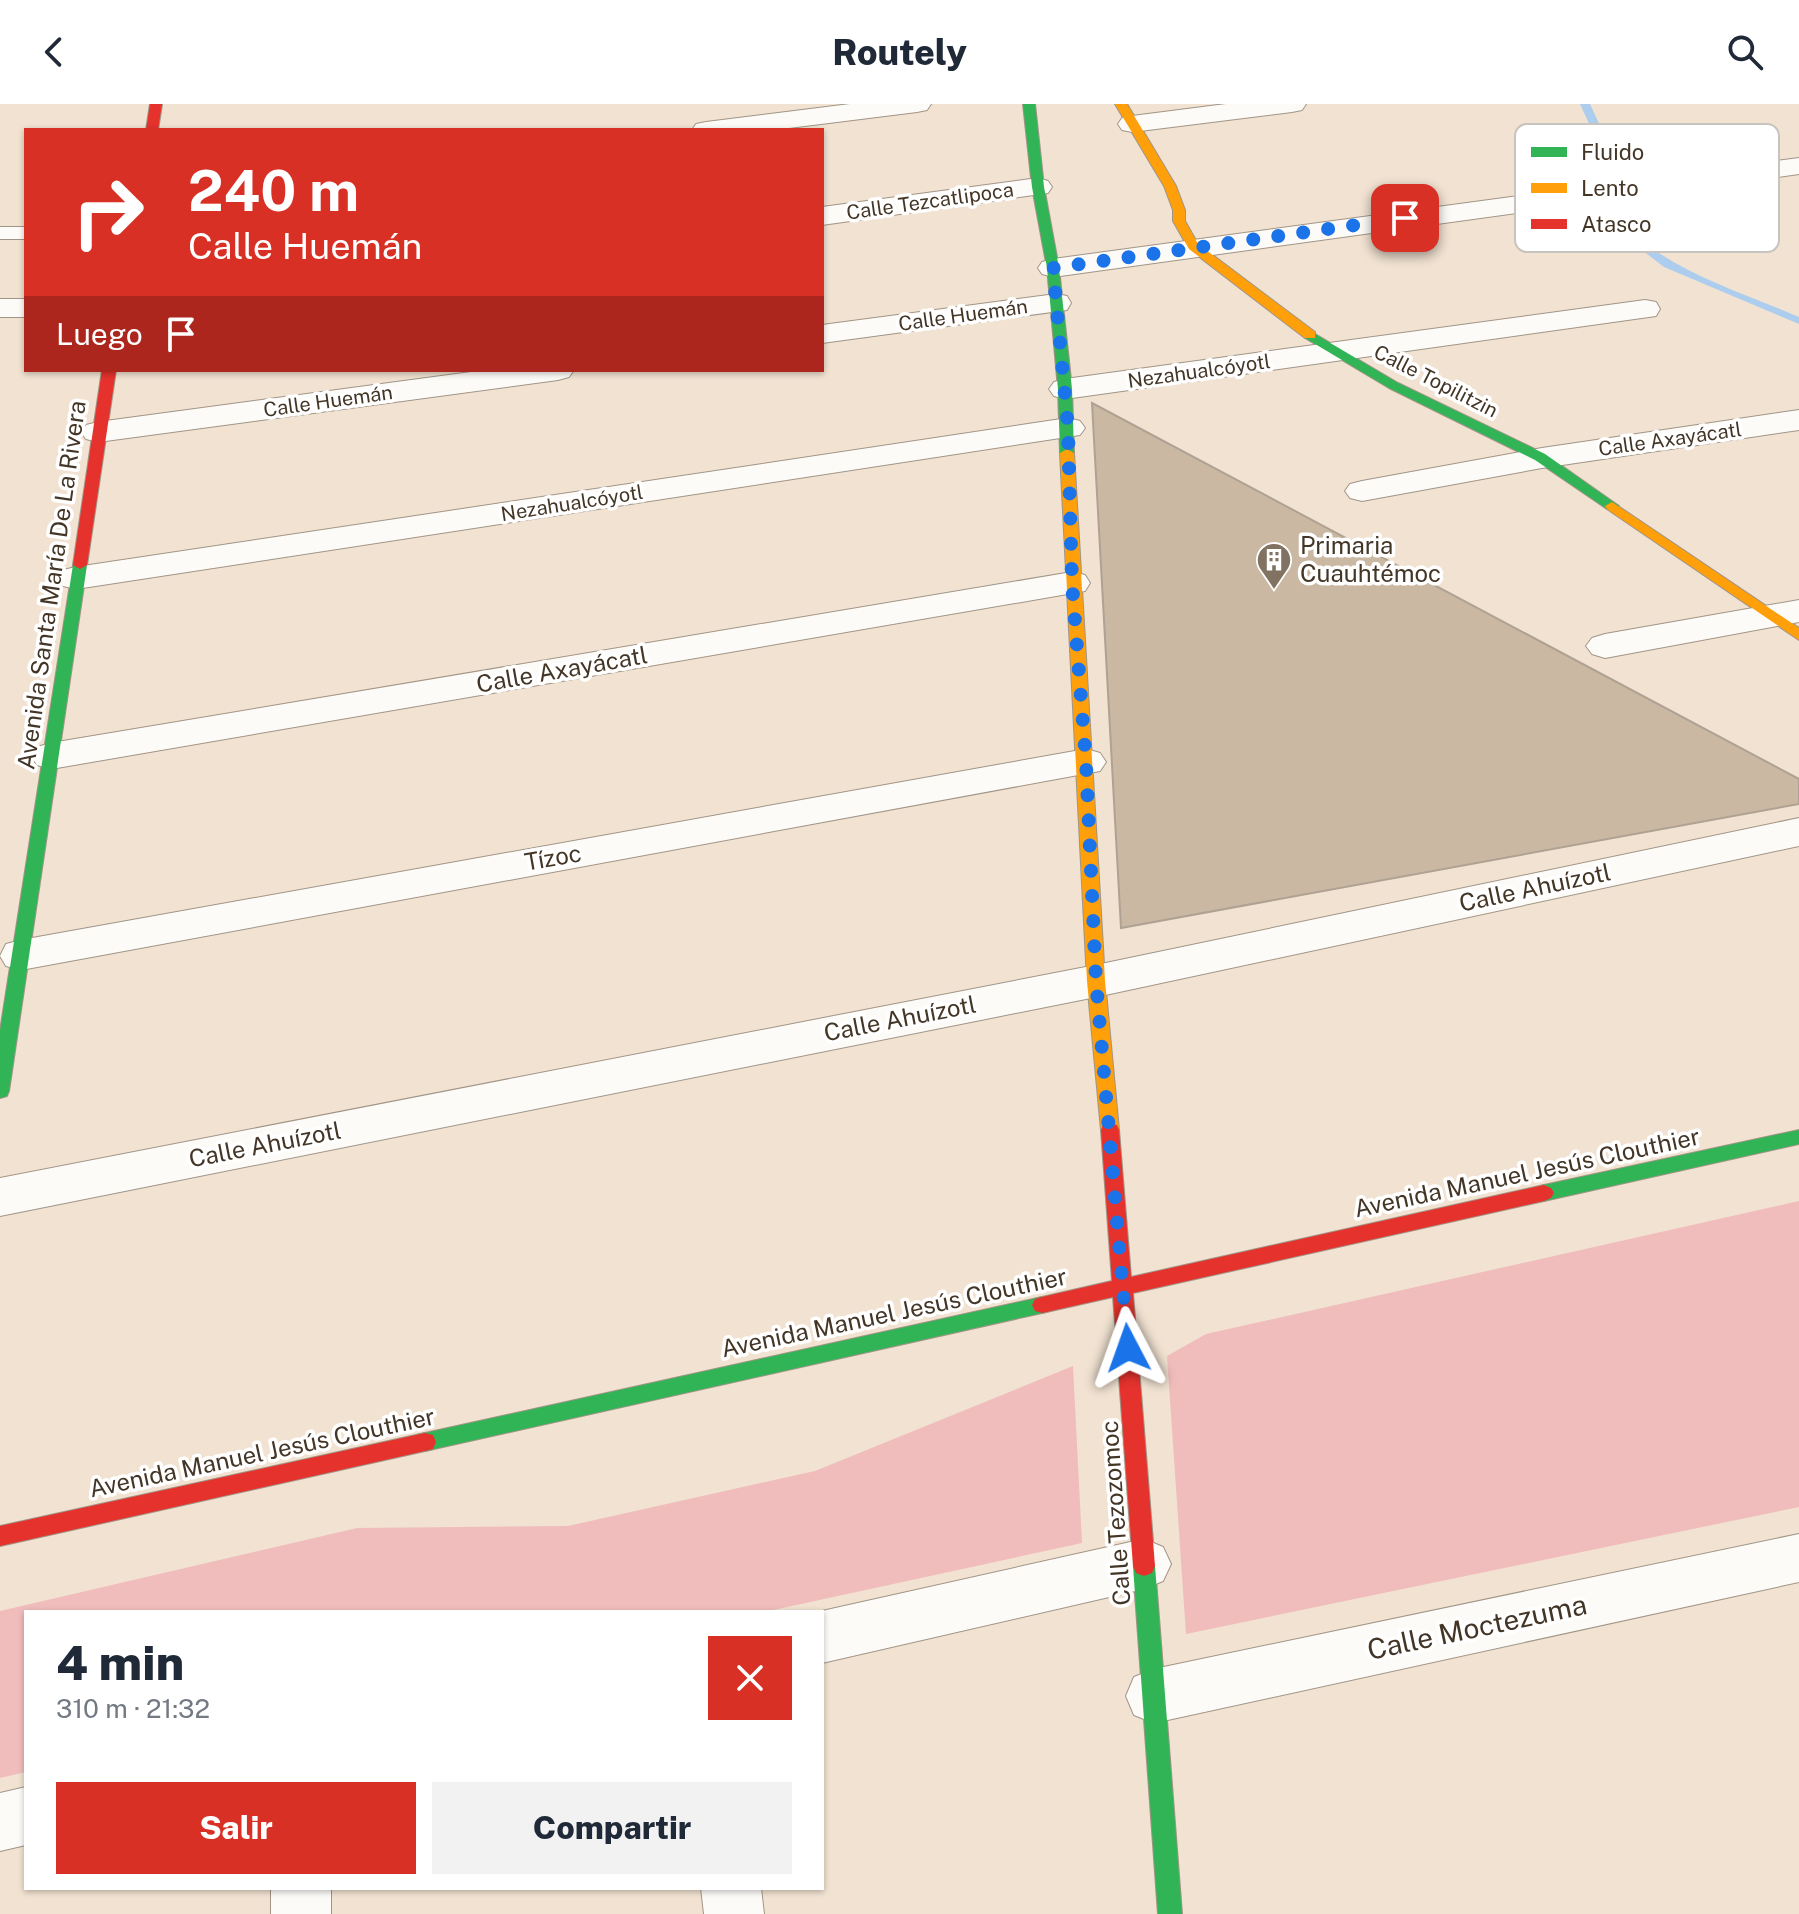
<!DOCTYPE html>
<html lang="es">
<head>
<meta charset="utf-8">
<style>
  :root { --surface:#fff; --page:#f2f2f3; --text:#1f2937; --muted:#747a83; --accent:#d93025 }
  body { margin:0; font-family:"Public Sans",sans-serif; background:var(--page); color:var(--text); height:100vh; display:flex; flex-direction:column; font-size:30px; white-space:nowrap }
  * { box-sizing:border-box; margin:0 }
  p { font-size:26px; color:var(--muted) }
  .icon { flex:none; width:44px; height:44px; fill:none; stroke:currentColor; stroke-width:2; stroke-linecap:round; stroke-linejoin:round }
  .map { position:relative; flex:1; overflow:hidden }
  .sheet { position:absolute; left:24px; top:1506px; width:800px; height:280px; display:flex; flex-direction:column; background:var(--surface); border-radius:0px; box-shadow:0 2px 6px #0004 }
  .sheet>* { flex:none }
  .hud { position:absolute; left:24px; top:24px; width:800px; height:244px; border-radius:0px; box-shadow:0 2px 6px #0004; background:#d93025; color:#fff; overflow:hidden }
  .pin { position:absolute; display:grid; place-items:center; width:68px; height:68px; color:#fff; margin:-34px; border-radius:16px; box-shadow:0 4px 12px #0006 }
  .me { position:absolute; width:88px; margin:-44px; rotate:356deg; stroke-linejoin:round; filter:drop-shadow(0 0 6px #0008) }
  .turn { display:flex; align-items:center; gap:28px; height:168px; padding:0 32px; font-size:36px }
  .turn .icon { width:104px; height:104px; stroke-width:2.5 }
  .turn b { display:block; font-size:56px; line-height:68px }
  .then { display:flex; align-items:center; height:76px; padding:0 32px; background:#0003; gap:16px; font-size:30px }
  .round { display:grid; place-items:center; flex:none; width:84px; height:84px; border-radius:0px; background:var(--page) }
  .overview { display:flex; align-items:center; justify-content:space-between; height:136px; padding:0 32px }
  h1 { font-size:48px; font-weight:800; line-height:60px }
  .primary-button { display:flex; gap:16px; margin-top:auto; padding:16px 32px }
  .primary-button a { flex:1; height:92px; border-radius:0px; background:var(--accent); color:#fff; font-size:32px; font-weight:800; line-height:92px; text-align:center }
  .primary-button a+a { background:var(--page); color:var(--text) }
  header { display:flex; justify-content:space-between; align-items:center; height:104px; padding:0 32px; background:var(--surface); font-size:36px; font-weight:800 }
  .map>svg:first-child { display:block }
  .green { fill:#f0bdbc }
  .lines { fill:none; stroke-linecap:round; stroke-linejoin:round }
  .stream { fill:#accdee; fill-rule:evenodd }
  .building { fill:#cab8a2; stroke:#afa293; stroke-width:2 }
  .lane-casing { stroke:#a19587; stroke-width:2 }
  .street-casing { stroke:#a19587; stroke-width:2 }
  .fast-casing { stroke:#a19587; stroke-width:2 }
  .slow-casing { stroke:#a19587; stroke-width:2 }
  .jam-casing { stroke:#a19587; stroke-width:2 }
  .lane { fill:#fdfbf8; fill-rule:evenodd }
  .street { fill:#fdfbf8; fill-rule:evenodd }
  .fast { fill:#30b455; fill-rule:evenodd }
  .slow { fill:#ff9f0a; fill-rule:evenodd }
  .jam { fill:#e5322d; fill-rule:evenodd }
  .route { stroke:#1a73e8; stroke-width:14; stroke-dasharray:0 25.2 }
  .labels { text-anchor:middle; stroke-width:7; stroke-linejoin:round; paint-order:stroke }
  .far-street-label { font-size:20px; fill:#443627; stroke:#fff }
  .poi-label { font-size:24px; fill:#443627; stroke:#fff; text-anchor:start }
  .street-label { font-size:24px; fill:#443627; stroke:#fff }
  .near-street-label { font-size:28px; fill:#443627; stroke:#fff }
  .key { fill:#fff; stroke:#c7c3be; stroke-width:2 }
  .key-label { font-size:22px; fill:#443627 }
</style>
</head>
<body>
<header><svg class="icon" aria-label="back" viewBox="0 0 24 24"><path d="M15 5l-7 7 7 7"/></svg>Routely<svg class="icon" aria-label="search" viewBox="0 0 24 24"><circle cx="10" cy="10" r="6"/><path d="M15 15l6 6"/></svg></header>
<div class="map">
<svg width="1799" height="1810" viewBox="0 0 1799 1810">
  <rect width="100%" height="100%" fill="#f1e2d1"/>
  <!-- green -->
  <g class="green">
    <polygon points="1799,1097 1799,1403 1186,1530 1167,1252 1206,1230"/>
    <polygon points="1073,1262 1082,1439 764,1508 26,1508 26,1668 0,1674 0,1507 357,1424 568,1422 815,1367"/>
  </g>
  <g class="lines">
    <!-- stream -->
    <g class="stream">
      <polygon points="1580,0 1590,0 1601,24 1599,62 1590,60 1591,24"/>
      <path d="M1608 107H1616C1648 161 1742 188 1799 213V220L1664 163 1616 126 1607 109Z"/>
    </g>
  </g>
  <!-- building -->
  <polygon class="building" points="1092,299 1799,675 1799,700 1121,824"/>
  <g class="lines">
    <defs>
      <rect id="lane" x="0" y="123" width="26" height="12"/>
      <g id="street">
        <polygon points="850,0 931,0 927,6 917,8 773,26 692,26 696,20 706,18"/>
        <polygon points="1226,0 1306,0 1302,6 1292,8 1132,28 1122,26 1118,20 1122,14 1132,12"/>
        <polygon points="1799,54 1799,70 1053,173 1042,170 1038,164 1042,158 1053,155"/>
        <polygon points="1038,74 1048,77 1052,83 1048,89 822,121 822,103"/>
        <polygon points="1056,190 1067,192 1071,199 1067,206 822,239 822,221"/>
        <rect x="0" y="195" width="26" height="18"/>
        <polygon points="1645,196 1656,198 1660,205 1656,212 1065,295 1054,292 1049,285 1054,278 1065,275"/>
        <polygon points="486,266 574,266 569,273 558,276 98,338 86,335 81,328 86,321 98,318"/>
        <polygon points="1799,306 1799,326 1542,364 1362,397 1350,394 1345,387 1350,380 1362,377 1542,344"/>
        <polygon points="1068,314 1080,317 1085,324 1080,331 76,485 63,482 58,474 63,466 76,463"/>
        <polygon points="1072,468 1085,471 1090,479 1085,487 51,665 37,661 31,652 37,643 51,639"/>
        <polygon points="1799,496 1799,518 1605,554 1592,550 1586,542 1592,534 1605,530"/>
        <polygon points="1086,645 1100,649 1106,658 1100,667 21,866 6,862 0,852 6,840 21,836"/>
        <polygon points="1799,714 1799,742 1096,893 0,1112 0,1074 1096,861"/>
        <polygon points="1799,1430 1799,1478 1154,1619 1134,1611 1126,1592 1134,1573 1154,1565"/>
        <polygon points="1144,1435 1163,1443 1171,1460 1163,1477 1144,1485 822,1559 822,1507"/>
        <polygon points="26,1683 26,1741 0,1747 0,1689"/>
        <rect x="271" y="1784" width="60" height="26"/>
        <polygon points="701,1784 761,1784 764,1810 704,1810"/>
      </g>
      <g id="fast">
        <polygon points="1023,0 1035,0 1044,83 1059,164 1072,285 1074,349 1067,353 1060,349 1058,285 1047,164 1032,83"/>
        <polygon points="1310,227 1398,279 1545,350 1619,402 1617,405 1607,405 1535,356 1389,284 1305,234 1305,228"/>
        <polygon points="80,457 87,461 9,987 7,992 0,994 0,927 73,461"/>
        <polygon points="1799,1026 1799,1040 1544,1097 1537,1094 1534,1089 1537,1084 1544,1081"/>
        <polygon points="1042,1193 1049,1195 1052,1201 1049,1207 1042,1209 425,1347 417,1345 414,1338 417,1331 425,1329"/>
        <polygon points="1144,1452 1152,1455 1155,1462 1182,1810 1158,1810 1133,1462 1136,1455"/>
      </g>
      <g id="slow">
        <polygon points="1115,0 1127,0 1176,82 1185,106 1185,117 1198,140 1315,228 1315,234 1305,234 1189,145 1173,117 1173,106 1164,82"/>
        <polygon points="1067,345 1074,349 1105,877 1119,1026 1117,1031 1103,1031 1101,1026 1087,877 1060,349"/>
        <polygon points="1612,398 1799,524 1799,536 1607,405 1605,402"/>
      </g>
      <g id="jam">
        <polygon points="150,0 162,0 158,26 146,26"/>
        <polygon points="102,266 116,266 87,461 80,465 73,461"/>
        <polygon points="1110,1019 1117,1021 1119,1026 1131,1173 1544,1081 1551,1084 1554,1089 1551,1094 1544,1097 1133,1189 1155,1462 1152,1469 1144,1472 1136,1469 1133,1462 1113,1193 1042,1209 1035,1207 1032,1201 1035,1195 1042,1193 1112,1177 1101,1026 1103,1021"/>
        <polygon points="425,1329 433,1331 436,1338 433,1345 425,1347 0,1442 0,1422"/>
      </g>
    </defs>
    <!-- lane casing -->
    <use href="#lane" class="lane-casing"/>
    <!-- street casing -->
    <use href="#street" class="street-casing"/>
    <!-- fast casing -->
    <use href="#fast" class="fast-casing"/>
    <!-- slow casing -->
    <use href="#slow" class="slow-casing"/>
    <!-- jam casing -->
    <use href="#jam" class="jam-casing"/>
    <!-- lane -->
    <use href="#lane" class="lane"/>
    <!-- street -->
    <use href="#street" class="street"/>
    <!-- fast -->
    <use href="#fast" class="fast"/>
    <!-- slow -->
    <use href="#slow" class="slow"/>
    <!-- jam -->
    <use href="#jam" class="jam"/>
  </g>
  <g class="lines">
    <!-- route -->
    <polyline class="route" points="1128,1244 1096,877 1086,658 1072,479 1068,324 1053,164 1405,114"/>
  </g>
  <!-- icons -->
  <defs>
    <symbol id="building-pin" viewBox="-11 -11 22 30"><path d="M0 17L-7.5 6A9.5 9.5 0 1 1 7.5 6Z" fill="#817262" stroke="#fff"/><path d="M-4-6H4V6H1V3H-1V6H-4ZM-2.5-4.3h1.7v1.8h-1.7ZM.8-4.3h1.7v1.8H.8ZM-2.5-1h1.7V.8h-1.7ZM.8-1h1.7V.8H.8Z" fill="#fff"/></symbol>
  </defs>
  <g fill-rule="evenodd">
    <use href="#building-pin" x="1254" y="436" width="40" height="54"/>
  </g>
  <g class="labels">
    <!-- far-street labels -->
    <g class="far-street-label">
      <text transform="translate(930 97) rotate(-8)" y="7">Calle Tezcatlipoca</text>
      <text transform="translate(963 211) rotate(-8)" y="7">Calle Huemán</text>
      <text transform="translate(1199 267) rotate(-8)" y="7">Nezahualcóyotl</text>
      <text transform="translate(1436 277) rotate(27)" y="7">Calle Topilitzin</text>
      <text transform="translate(328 297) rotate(-8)" y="7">Calle Huemán</text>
      <text transform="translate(1670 335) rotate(-8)" y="7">Calle Axayácatl</text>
      <text transform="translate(572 399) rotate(-9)" y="7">Nezahualcóyotl</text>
    </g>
    <!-- poi labels -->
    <g class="poi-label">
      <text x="1300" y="450">Primaria<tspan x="1300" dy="28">Cuauhtémoc</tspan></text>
    </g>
    <!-- street labels -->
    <g class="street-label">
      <text transform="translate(52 481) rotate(-82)" y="8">Avenida Santa María De La Rivera</text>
      <text transform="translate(562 566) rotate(-10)" y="8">Calle Axayácatl</text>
      <text transform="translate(553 754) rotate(-10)" y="8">Tízoc</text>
      <text transform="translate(1535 784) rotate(-12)" y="8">Calle Ahuízotl</text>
      <text transform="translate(900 915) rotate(-11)" y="8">Calle Ahuízotl</text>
      <text transform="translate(265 1041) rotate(-11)" y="8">Calle Ahuízotl</text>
      <text transform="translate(1527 1069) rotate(-12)" y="8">Avenida Manuel Jesús Clouthier</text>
      <text transform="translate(894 1209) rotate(-12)" y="8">Avenida Manuel Jesús Clouthier</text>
      <text transform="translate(262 1349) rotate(-12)" y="8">Avenida Manuel Jesús Clouthier</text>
      <text transform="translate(1116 1409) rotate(-94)" y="8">Calle Tezozomoc</text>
    </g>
    <!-- near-street labels -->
    <g class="near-street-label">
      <text transform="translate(1477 1523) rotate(-12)" y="10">Calle Moctezuma</text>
    </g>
  </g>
  <!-- legend -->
  <rect x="1515" y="20" width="264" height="128" rx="12" class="key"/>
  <rect x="1531" y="43" width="36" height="10" fill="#30b455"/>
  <rect x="1531" y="79" width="36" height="10" fill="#ff9f0a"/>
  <rect x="1531" y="115" width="36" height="10" fill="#e5322d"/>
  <g class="key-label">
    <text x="1581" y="56">Fluido</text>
    <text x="1581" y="92">Lento</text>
    <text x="1581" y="128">Atasco</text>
  </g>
</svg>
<div class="pin" style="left:1405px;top:114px;background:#d93025"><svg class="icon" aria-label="arrive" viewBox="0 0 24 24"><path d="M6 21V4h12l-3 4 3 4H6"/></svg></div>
<svg class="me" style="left:1128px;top:1244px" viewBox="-20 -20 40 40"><path d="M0-17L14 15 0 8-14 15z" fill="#1a73e8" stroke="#fff" stroke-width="4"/></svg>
<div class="hud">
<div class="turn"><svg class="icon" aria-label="right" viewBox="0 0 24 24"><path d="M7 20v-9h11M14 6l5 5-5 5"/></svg><div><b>240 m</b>Calle Huemán</div></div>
<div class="then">Luego<svg class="icon" aria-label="arrive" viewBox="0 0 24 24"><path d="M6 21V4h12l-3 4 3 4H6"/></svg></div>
</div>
<section class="sheet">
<div class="overview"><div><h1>4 min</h1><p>310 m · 21:32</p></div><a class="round" style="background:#d93025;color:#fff"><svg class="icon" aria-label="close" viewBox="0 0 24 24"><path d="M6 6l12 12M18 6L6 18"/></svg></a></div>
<div class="primary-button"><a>Salir</a><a>Compartir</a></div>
</section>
</div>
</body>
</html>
